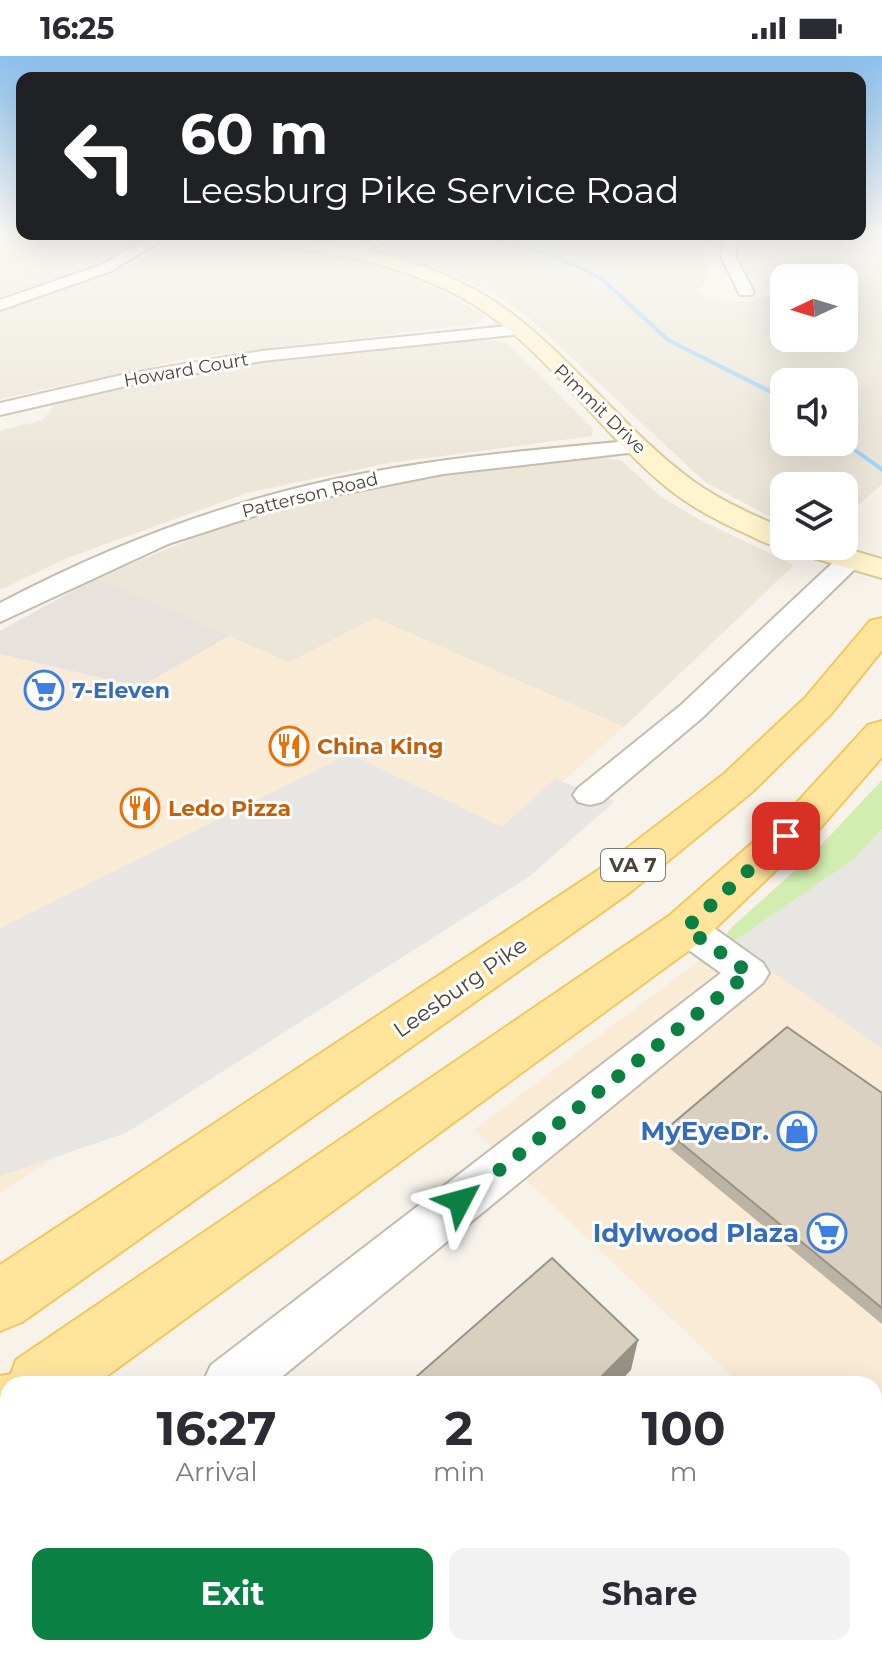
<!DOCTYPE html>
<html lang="en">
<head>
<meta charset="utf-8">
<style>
  :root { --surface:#fff; --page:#f2f2f3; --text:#2b2b33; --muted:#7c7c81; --accent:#0b8043 }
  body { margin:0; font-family:Montserrat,sans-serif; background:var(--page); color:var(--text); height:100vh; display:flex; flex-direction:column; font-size:30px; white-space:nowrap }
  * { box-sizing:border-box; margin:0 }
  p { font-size:26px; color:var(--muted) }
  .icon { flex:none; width:44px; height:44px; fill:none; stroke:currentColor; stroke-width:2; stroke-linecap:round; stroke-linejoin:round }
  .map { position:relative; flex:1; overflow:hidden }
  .side { position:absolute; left:0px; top:1320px; width:882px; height:280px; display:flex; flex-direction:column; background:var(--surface); border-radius:24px 24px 0 0; box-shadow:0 8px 32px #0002 }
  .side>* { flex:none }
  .guide { position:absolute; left:16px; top:16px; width:850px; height:168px; border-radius:16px; box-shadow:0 8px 32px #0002; background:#202124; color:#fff; overflow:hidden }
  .needle { width:52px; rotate:266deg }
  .tools { position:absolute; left:770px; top:208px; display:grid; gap:16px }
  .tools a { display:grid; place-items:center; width:88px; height:88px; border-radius:16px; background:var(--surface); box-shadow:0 8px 32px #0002; font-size:40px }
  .pin { position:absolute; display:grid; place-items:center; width:68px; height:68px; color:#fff; margin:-34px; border-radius:16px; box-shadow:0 4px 12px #0006 }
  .me { position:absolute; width:88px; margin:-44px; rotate:51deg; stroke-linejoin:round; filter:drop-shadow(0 0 6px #0008) }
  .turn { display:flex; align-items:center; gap:28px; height:168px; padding:0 32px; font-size:36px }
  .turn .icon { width:104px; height:104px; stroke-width:2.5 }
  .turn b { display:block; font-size:56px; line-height:68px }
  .eta { display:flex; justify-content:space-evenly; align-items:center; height:136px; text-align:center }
  .eta b { font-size:48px; font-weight:700; line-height:56px }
  .action { display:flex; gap:16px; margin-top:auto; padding:16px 32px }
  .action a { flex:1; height:92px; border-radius:16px; background:var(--accent); color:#fff; font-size:32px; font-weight:700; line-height:92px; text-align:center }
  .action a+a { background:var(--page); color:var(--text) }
  .status { display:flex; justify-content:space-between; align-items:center; height:56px; padding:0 40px; background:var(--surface); direction:ltr }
  .status svg { height:22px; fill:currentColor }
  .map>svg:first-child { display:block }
  .residential { fill:#ebe6d8; fill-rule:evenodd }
  .commercial { fill:#f9ebd5 }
  .industrial { fill:#e7e2dc }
  .green { fill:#d1eeb0 }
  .parking { fill:#e8e6e2 }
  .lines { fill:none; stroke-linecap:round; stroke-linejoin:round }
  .stream { fill:#a3d3f8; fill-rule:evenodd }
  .street-casing { stroke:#c4bcac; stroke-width:4 }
  .secondary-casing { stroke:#dbca97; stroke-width:4 }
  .primary-casing { stroke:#f0c85f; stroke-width:4 }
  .street { fill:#fff; fill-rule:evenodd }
  .secondary { fill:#fff4cd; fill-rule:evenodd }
  .primary { fill:#ffe59c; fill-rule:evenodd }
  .wall { fill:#bbb3a4 }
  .shaded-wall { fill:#999286 }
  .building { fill:#dad0bf; stroke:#999286; stroke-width:2 }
  .route { stroke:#0b8043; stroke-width:14; stroke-dasharray:0 25.2 }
  .labels { text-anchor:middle; stroke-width:6; stroke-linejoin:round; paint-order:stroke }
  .far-street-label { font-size:18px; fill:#4c4437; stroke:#fff }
  .shield { fill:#fff; stroke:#827c73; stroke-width:2 }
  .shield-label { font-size:20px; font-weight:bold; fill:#4c4437 }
  .shop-label { font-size:22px; font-weight:bold; fill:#366cbe; stroke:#fff; text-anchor:start }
  .food-label { font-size:22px; font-weight:bold; fill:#c56008; stroke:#fff; text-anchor:start }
  .street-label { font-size:22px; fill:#4c4437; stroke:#fff }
  .near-shop-label { font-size:26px; font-weight:bold; fill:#366cbe; stroke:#fff; text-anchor:end }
</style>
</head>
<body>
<div class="status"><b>16:25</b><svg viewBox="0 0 49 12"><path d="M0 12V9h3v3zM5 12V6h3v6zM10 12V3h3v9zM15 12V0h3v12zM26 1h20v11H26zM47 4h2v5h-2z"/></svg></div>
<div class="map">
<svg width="882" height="1600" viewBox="0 0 882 1600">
  <rect width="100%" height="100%" fill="#f7f3eb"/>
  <!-- residential -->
  <g class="residential">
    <path d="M860 176H882V428L844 462V430H784V468L705 426 527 260 496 239 447 216 377 195 380 191 419 178H709L703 194 710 223 696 234 712 243 746 246 773 239 772 233 748 221 739 197 741 183 746 178ZM844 222V282H784V222ZM784 326H844V386H784Z"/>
    <polygon points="257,178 378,178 340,188"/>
    <polygon points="112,180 137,186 89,211 0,242 0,183"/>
    <polygon points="187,182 267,188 356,204 423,226 485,259 481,265 468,269 196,301 0,343 0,253 94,223 143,203 169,185"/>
    <polygon points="485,282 508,287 593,373 592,380 389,407 250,436 67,502 0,534 0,375 43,364 54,350 67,344 203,315 351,294"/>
    <polygon points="601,401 622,405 660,440 698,463 794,509 624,671 375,562 289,607 96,522 216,473 329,440 458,417"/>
    <polygon points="882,1529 882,1600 838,1600 843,1592 874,1592 874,1542"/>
  </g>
  <!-- commercial -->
  <g class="commercial">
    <polygon points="375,562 624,671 562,726 510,807 0,1137 0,598 140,631 229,580 289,606"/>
    <polygon points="882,733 882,1052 663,1086 882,1268 882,1463 874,1455 874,1328 740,1328 474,1074 733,879"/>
  </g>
  <!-- industrial -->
  <polygon class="industrial" points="96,522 229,580 140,631 0,598 0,575"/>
  <!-- green -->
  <polygon class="green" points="882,724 882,773 854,803 739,890 731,887 727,877 733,870 810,801"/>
  <!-- parking -->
  <g class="parking">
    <polygon points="349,698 502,771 555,723 615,745 530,820 126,1077 0,1120 0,872"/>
    <polygon points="882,773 882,992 731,887 854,803"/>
  </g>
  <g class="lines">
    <!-- stream -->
    <g class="stream">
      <polygon points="461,178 470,178 532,191 583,211 605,223 670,283 784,340 784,345 666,285 601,225 579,213 529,193"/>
      <polygon points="844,384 882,411 882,416 842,387 840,386 844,386"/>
    </g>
    <defs>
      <g id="street">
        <polygon points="156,178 172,178 111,215 0,254 0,244 101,209"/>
        <polygon points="389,178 410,178 348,200 336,197"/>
        <polygon points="725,178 739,178 735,200 754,236 752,239 740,239 721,200"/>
        <polygon points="517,269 523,270 523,278 262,305 126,330 0,359 0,347 126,318 262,295"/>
        <path d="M638 384 649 390 646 395 443 418 291 448 168 488 0 566V547C116 486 237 441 366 417 456 400 547 393 638 384Z"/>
        <polygon points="850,496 859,499 863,504 859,509 702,662 602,746 590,749 578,746 573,739 578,732 681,649 841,499"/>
        <polygon points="686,858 700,862 763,907 769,917 763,927 273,1328 202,1328 211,1309 721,917 672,882 667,872 672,862"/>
        <polygon points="8,1474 8,1540 0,1543 0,1478"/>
      </g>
      <g id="secondary">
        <polygon points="0,176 46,178 38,183 0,185"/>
        <path d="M175 178C288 178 416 186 511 257 577 307 626 376 693 425 721 445 752 459 784 472V490H837L882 503V522L793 496 789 491C776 493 761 485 749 479 722 467 694 453 670 434 597 375 544 287 461 241 376 195 277 189 183 183Z"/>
      </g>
      <g id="primary">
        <polygon points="882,562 882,594 831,658 752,736 629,837 22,1266 0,1275 0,1209 597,815 724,718 805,642 870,565"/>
        <polygon points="882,665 882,701 821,771 703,884 96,1328 8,1328 8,1388 0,1391 0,1320 11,1318 16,1304 669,860 791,753 868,669"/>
      </g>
    </defs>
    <!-- street casing -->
    <use href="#street" class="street-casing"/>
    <!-- secondary casing -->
    <use href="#secondary" class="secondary-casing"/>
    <!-- primary casing -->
    <use href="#primary" class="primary-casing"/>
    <!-- street -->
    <use href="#street" class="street"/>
    <!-- secondary -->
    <use href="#secondary" class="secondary"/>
    <!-- primary -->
    <use href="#primary" class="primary"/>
  </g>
  <!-- wall -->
  <polygon class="wall" points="882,1037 882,1268 662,1086 665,1074"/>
  <!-- shaded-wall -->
  <polygon class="shaded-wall" points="638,1284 631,1314 618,1328 594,1328"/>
  <!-- building -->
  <g class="building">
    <polygon points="787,971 882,1037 882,1252 665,1074"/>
    <polygon points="552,1202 638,1284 594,1328 408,1328"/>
  </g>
  <!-- sky -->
  <linearGradient id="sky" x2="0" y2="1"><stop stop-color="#8cc0ee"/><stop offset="0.44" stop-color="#fbfaf6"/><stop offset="1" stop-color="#fbfaf6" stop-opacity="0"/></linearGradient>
  <rect width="882" height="400" fill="url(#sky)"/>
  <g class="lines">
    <!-- route -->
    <polyline class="route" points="460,1145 749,917 686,872 786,780"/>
  </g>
  <!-- icons -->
  <defs>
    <symbol id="supermarket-ring" viewBox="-11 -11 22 22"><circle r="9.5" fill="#fff" stroke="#3f7fe0" stroke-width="1.5"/><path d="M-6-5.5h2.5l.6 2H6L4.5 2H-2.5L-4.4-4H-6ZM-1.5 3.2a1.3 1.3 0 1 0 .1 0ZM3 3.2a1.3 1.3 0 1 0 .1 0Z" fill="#3f7fe0"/></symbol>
    <symbol id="restaurant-ring" viewBox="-11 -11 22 22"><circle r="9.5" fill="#fff" stroke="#e8710a" stroke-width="1.5"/><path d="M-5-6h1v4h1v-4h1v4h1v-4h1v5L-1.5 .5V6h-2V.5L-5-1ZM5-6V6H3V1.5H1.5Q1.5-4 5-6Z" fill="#e8710a"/></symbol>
    <symbol id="shop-ring" viewBox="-11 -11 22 22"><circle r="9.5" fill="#fff" stroke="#3f7fe0" stroke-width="1.5"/><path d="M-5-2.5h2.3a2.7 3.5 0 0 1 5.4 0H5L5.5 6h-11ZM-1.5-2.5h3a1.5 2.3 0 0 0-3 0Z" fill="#3f7fe0"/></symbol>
  </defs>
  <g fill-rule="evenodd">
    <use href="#supermarket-ring" x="22" y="612" width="44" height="44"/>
    <use href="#restaurant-ring" x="267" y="668" width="44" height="44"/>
    <use href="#restaurant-ring" x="118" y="730" width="44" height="44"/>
    <use href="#shop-ring" x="775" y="1053" width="44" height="44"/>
    <use href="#supermarket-ring" x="805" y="1155" width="44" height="44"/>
  </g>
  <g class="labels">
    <!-- far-street labels -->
    <g class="far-street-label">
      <text transform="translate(186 314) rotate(-10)" y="6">Howard Court</text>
      <text transform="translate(600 353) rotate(44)" y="6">Pimmit Drive</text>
      <text transform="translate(310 439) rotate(-14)" y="6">Patterson Road</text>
    </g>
    <!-- shield labels -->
    <rect class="shield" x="601" y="793" width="64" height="32" rx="6"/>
    <g class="shield-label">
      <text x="633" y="816">VA 7</text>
    </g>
    <!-- shop labels -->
    <g class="shop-label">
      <text x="72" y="642">7-Eleven</text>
    </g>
    <!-- food labels -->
    <g class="food-label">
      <text x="317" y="698">China King</text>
      <text x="168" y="760">Ledo Pizza</text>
    </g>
    <!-- street labels -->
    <g class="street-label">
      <text transform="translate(460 931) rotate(-35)" y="8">Leesburg Pike</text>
    </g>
    <!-- near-shop labels -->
    <g class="near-shop-label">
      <text x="769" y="1084">MyEyeDr.</text>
      <text x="799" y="1186">Idylwood Plaza</text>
    </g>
  </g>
</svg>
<div class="tools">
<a><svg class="needle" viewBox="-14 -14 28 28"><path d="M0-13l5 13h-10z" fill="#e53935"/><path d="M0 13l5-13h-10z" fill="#7c7c81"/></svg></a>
<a><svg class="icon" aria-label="sound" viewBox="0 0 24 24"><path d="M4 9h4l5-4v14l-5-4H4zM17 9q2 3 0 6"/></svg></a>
<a><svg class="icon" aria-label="layers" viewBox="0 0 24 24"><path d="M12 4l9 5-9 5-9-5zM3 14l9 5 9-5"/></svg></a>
</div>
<div class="pin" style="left:786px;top:780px;background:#d93025"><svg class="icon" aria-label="arrive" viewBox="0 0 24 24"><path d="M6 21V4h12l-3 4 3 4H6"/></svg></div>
<svg class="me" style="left:460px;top:1145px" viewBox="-20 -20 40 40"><path d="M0-17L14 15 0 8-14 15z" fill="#0b8043" stroke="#fff" stroke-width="4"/></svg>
<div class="guide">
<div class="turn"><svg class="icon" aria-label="left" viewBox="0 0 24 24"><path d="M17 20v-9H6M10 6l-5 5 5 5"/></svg><div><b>60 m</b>Leesburg Pike Service Road</div></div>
</div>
<section class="side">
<div class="eta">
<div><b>16:27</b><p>Arrival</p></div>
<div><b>2</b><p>min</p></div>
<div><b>100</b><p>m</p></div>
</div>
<div class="action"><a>Exit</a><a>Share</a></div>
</section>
</div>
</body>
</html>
